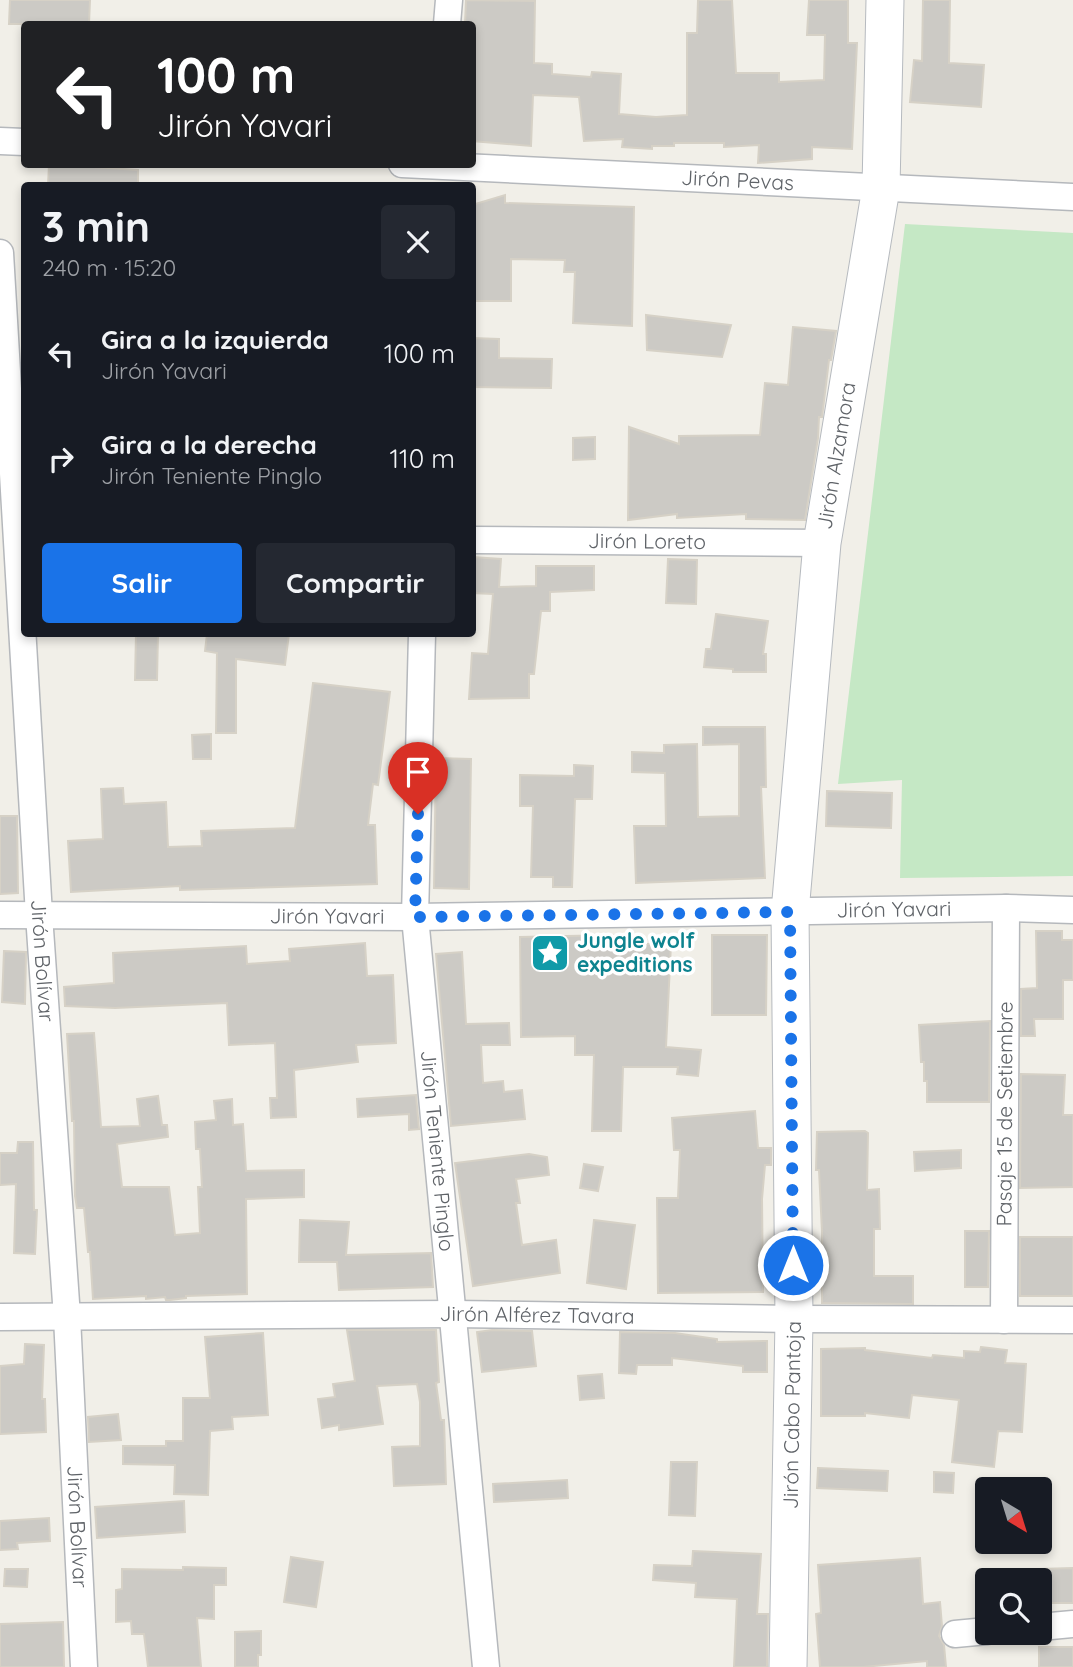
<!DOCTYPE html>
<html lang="es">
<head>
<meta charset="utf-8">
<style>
  :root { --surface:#171b24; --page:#242831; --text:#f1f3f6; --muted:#9ea1a6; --accent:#1a73e8 }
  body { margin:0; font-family:Quicksand,sans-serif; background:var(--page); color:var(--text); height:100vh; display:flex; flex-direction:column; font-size:26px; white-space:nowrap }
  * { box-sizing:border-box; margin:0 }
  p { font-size:23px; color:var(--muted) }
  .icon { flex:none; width:38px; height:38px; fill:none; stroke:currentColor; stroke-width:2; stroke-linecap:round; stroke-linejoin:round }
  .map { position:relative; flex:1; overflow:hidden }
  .details { position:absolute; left:21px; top:182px; width:455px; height:455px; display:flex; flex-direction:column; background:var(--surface); border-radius:7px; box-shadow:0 4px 10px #0003 }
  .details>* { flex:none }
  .hud { position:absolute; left:21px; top:21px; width:455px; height:147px; border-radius:7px; box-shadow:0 4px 10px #0003; background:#202124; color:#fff; overflow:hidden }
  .needle { width:46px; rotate:142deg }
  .fabs { position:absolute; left:975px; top:1477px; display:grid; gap:14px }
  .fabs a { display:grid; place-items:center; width:77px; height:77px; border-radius:7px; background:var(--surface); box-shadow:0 4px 10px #0003; font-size:35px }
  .pin { position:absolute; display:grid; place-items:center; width:60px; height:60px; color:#fff; margin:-72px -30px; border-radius:50% 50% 50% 0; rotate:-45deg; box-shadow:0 0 7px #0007 }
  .pin .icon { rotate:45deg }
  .me { position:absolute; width:77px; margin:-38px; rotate:0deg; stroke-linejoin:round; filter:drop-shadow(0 0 5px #0008) }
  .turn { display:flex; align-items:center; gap:24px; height:147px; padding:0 21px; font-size:32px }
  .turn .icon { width:91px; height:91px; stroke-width:2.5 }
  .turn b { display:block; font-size:49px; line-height:60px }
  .round { display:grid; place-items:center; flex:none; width:74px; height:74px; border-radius:7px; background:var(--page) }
  .overview { display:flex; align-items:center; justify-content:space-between; height:119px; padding:0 21px }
  h1 { font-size:42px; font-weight:700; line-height:52px }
  .button { display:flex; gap:14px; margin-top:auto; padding:14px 21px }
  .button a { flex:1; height:80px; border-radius:7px; background:var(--accent); color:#fff; font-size:28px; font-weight:700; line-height:80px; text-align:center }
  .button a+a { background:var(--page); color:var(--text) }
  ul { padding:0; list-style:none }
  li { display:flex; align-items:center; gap:21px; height:105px; padding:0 21px }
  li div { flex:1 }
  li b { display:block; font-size:26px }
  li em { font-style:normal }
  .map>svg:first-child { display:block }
  .green { fill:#c5e8c5 }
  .building { fill:#cccac5; stroke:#d6d1c6; stroke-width:2 }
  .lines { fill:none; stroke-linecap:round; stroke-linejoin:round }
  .street-casing { stroke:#b5b8bc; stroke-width:29 }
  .secondary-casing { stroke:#b6babf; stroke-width:39 }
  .street { stroke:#fff; stroke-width:26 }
  .secondary { stroke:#fff; stroke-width:37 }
  .route { stroke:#1a73e8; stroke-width:12; stroke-dasharray:0 21.6 }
  .labels { text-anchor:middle; stroke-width:7; stroke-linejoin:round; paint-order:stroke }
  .street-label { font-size:21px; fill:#5f6368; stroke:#fff }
  .culture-label { font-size:21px; font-weight:bold; fill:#0d838f; stroke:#fff; text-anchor:start }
</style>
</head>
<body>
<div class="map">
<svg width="1073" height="1667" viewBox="0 0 1073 1667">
  <rect width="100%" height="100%" fill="#f1efe8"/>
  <!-- green -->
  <polygon class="green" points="905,224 1073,233 1073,876 900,878 902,780 838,784"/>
  <!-- building -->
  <g class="building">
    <polygon points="10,0 90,0 89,24 9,24"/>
    <polygon points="466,0 535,1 534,63 552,64 552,74 591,77 592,72 621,74 619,114 656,117 687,115 687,33 697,33 698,0 732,0 736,73 779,73 779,82 824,80 825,35 807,35 809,0 848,0 848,43 857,43 852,149 812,147 812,159 758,163 759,145 724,147 724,143 674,143 674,146 652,146 652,149 622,147 623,139 584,141 579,97 533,95 531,146 472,141 472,24 465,24"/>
    <polygon points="923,0 950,0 949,63 984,65 981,107 910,102 914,60 922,61"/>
    <polygon points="49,164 138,170 138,186 48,186"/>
    <polygon points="505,195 505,203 634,207 632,326 573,323 575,272 564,272 565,260 511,259 511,301 472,301 472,205"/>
    <polygon points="646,315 731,325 722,357 647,350"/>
    <polygon points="793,327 836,331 831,360 829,360 822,417 819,417 818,438 805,520 746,519 746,514 677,518 677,514 628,520 629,427 679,444 679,436 760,435 765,383 788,385"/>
    <polygon points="472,338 499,339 499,358 552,359 551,388 472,387"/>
    <polygon points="595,437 595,459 573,460 573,438"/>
    <polygon points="472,557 501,559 499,587 536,586 536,566 594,566 594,590 550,592 550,611 541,611 534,674 529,674 529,698 469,699 472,653 488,654 493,594 472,593"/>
    <polygon points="668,559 697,560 696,604 666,603"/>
    <polygon points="716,614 768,621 763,654 766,654 766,672 733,672 733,669 704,667 706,649 711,649"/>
    <polygon points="136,634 158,634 157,680 135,680"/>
    <polygon points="207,634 289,634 285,665 236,659 236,733 216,733 217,653 205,651"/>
    <polygon points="313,683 390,692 378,785 373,784 368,825 375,825 377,884 180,890 180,886 71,892 68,841 103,839 101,789 123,788 124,804 166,802 168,847 202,846 201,831 295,828"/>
    <polygon points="703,727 765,727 766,787 761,787 765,878 636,883 634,826 666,826 665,773 632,772 632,752 664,753 664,745 697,744 698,817 739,816 739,744 703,745"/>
    <polygon points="211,734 211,759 193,759 192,735"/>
    <polygon points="436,758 471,759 469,889 434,888"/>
    <polygon points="574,765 593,766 592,799 575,799 572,887 553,887 553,877 531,877 533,806 520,806 520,775 574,776"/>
    <polygon points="827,791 892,793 891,828 826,826"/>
    <polygon points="0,816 17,816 18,893 0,894"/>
    <polygon points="1036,931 1062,931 1062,940 1073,940 1073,980 1063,980 1063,1019 1034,1019 1035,1036 1021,1036 1021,989 1037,988"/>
    <polygon points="614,935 614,944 671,944 666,1047 701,1050 698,1076 677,1074 678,1067 623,1067 621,1131 592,1131 594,1055 575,1055 575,1036 521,1037 520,937"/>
    <polygon points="712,935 767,935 766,1015 712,1015"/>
    <polygon points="365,943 367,976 393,975 396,1043 356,1045 358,1062 294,1070 296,1117 271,1118 270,1098 277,1098 275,1043 229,1045 227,1003 115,1008 65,1006 64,987 114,983 113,953 246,946 247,964 290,961 289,949"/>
    <polygon points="4,951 26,952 25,1004 2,1002"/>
    <polygon points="462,952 466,1024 509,1023 510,1045 481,1045 483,1083 503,1081 504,1092 522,1090 525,1119 451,1126 436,954"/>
    <polygon points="990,1021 989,1102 927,1102 927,1081 924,1081 924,1062 921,1062 919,1025"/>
    <polygon points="94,1033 101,1127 140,1126 137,1099 158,1096 162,1125 167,1125 168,1137 117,1144 122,1187 169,1187 175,1235 200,1233 198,1187 202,1187 200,1149 196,1149 195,1122 216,1120 214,1101 232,1099 233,1125 243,1124 246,1171 304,1170 304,1197 246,1199 247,1294 186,1296 186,1298 170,1300 166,1300 165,1297 146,1299 146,1296 93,1299 90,1252 88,1252 84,1208 77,1208 75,1196 74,1121 72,1121 67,1034"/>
    <polygon points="1021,1074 1065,1075 1063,1115 1073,1115 1073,1187 1020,1188"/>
    <polygon points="416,1095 419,1129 409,1130 409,1114 358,1117 357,1099"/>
    <polygon points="755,1111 758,1148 771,1148 771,1165 765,1165 762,1199 763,1292 658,1293 657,1198 678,1198 680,1150 674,1150 672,1118"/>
    <polygon points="865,1131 868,1133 867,1190 879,1189 880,1229 874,1229 874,1276 913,1276 913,1304 822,1303 822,1232 819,1170 816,1170 817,1132"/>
    <polygon points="18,1142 33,1142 34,1210 37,1210 35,1254 14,1253 16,1184 0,1185 0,1153 17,1153"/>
    <polygon points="961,1150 961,1168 915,1171 914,1152"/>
    <polygon points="529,1154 547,1157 549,1175 516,1179 520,1203 516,1203 522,1245 556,1240 560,1273 473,1286 455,1163"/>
    <polygon points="584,1164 603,1167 598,1191 580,1188"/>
    <polygon points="300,1220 349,1222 346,1255 431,1253 433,1287 339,1290 337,1262 299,1262"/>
    <polygon points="594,1220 635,1225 626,1289 587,1283"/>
    <polygon points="965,1231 989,1231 988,1287 965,1287"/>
    <rect x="1020" y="1237" width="53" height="59"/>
    <polygon points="347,1330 436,1330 439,1382 436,1383 441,1420 444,1420 446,1484 394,1486 392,1447 420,1446 420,1402 417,1384 377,1386 383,1424 339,1430 339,1425 322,1428 318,1399 335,1397 333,1384 355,1381"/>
    <polygon points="492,1330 532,1331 536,1366 482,1372 477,1332"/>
    <polygon points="620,1332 675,1333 717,1339 717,1342 767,1341 767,1372 743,1372 743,1366 672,1358 672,1365 637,1365 636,1374 619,1373"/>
    <polygon points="263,1333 268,1415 232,1417 233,1429 210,1431 208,1495 174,1494 175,1465 123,1464 123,1446 166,1446 166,1441 183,1441 183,1398 210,1398 205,1337"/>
    <polygon points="25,1344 44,1345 42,1399 45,1399 46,1432 0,1434 0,1366 24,1364"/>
    <polygon points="981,1347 1007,1350 1005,1363 1026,1364 1022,1432 998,1431 994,1467 952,1462 959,1400 912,1395 909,1418 865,1413 865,1416 821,1416 821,1349 865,1348 865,1350 932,1358 933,1355 964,1358 964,1351 980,1352"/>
    <polygon points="602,1374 604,1398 580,1400 578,1376"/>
    <polygon points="118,1414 121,1440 89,1442 88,1417"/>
    <polygon points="671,1462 697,1462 695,1516 669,1515"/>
    <polygon points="818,1468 888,1471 887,1491 817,1488"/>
    <polygon points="934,1472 954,1473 953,1493 934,1492"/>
    <polygon points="567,1480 568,1498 494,1502 493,1484"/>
    <polygon points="184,1501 185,1532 97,1538 95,1507"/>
    <polygon points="49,1518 50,1541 17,1543 18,1549 0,1550 0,1521"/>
    <polygon points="693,1551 761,1554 757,1614 768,1614 767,1667 734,1667 737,1599 695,1597 696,1583 653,1580 654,1565 692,1566"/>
    <polygon points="291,1557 323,1562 316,1607 284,1602"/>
    <polygon points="920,1558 923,1604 940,1602 942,1626 939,1636 944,1645 946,1667 927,1667 927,1661 863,1667 820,1667 816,1614 821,1613 818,1565"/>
    <polygon points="183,1567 226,1568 226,1585 214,1585 214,1619 197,1618 201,1667 148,1667 144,1634 132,1634 131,1621 116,1622 116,1590 122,1589 122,1569 183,1570"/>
    <polygon points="1073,1568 1073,1603 1040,1603 1040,1569"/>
    <polygon points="5,1569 28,1569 27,1587 4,1586"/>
    <polygon points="63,1622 64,1667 0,1667 0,1624"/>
    <polygon points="261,1631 261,1655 258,1655 258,1667 235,1667 235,1632"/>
    <rect x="1039" y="1647" width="34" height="20"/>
  </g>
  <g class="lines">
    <defs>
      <g id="street">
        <polyline points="447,24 449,0"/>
        <polyline points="0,141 24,142"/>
        <path id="s1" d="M402 164 1073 197"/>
        <path id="s2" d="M0 253 39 915 67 1317 84 1667"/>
        <path id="s3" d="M472 540 822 543"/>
        <path id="s4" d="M422 634 415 917 486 1667"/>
        <path id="s5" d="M0 915 415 917 1006 908 1073 910"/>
        <path id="s6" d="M0 1317 454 1314 794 1319 1073 1320"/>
        <path id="s7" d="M1004 1320 1006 908"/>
        <polyline points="1040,1627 1073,1624"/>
        <polyline points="955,1634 987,1631"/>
      </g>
      <g id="secondary">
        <path id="s8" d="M788 1667 794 1319 790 912 822 543 881 188 885 0"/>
      </g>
    </defs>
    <!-- street casing -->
    <use href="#street" class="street-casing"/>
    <!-- secondary casing -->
    <use href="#secondary" class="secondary-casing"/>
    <!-- street -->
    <use href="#street" class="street"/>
    <!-- secondary -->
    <use href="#secondary" class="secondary"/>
  </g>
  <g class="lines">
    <!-- route -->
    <polyline class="route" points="418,814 415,917 790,912 793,1265"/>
  </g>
  <!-- icons -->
  <defs>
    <symbol id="sight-square" viewBox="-11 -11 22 22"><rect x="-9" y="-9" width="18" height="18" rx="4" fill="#0f9aa8" stroke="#fff"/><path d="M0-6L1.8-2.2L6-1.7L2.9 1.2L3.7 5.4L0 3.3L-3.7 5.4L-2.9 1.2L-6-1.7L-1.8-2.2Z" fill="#fff"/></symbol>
  </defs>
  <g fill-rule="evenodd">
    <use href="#sight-square" x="528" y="931" width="44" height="44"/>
  </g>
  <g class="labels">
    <!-- street labels -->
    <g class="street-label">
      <text dy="7" stroke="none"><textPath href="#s1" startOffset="336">Jirón Pevas</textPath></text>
      <text dy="7" stroke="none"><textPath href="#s8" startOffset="1214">Jirón Alzamora</textPath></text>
      <text dy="7" stroke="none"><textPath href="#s3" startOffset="175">Jirón Loreto</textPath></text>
      <text dy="7" stroke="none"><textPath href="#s5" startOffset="894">Jirón Yavari</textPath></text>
      <text dy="7" stroke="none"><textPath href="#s5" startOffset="327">Jirón Yavari</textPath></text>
      <text dy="7" stroke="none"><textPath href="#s2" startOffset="709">Jirón Bolívar</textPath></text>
      <text dy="7" stroke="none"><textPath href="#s7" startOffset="206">Pasaje 15 de Setiembre</textPath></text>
      <text dy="7" stroke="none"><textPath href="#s4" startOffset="518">Jirón Teniente Pinglo</textPath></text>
      <text dy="7" stroke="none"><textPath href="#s6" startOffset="537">Jirón Alférez Tavara</textPath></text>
      <text dy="7" stroke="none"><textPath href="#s8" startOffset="252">Jirón Cabo Pantoja</textPath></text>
      <text dy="7" stroke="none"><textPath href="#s2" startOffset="1276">Jirón Bolívar</textPath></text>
    </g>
    <!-- culture labels -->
    <g class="culture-label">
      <text x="577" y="948">Jungle wolf<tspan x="577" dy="24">expeditions</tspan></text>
    </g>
  </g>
</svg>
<div class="fabs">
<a><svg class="needle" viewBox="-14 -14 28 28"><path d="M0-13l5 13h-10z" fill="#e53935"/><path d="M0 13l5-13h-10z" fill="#9ea1a6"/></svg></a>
<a><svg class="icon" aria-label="search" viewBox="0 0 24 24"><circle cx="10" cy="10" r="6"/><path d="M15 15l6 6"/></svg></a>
</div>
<div class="pin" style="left:418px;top:814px;background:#d93025"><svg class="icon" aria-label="arrive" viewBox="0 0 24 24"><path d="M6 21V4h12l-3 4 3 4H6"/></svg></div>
<svg class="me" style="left:793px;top:1265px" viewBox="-20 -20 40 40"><circle r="17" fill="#1a73e8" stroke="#fff" stroke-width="3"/><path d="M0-11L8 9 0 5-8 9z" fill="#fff"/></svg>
<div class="hud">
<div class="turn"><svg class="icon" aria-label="left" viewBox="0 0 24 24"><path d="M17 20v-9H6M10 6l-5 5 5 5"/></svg><div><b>100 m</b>Jirón Yavari</div></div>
</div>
<section class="details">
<div class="overview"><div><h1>3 min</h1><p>240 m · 15:20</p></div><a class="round"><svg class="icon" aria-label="close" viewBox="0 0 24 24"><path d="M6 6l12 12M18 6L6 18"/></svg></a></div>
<ul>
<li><svg class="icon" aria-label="left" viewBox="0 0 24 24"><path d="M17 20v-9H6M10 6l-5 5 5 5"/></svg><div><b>Gira a la izquierda</b><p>Jirón Yavari</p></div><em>100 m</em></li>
<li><svg class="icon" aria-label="right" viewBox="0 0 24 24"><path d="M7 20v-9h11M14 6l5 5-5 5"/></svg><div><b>Gira a la derecha</b><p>Jirón Teniente Pinglo</p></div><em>110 m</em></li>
</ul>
<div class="button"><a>Salir</a><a>Compartir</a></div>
</section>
</div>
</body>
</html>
